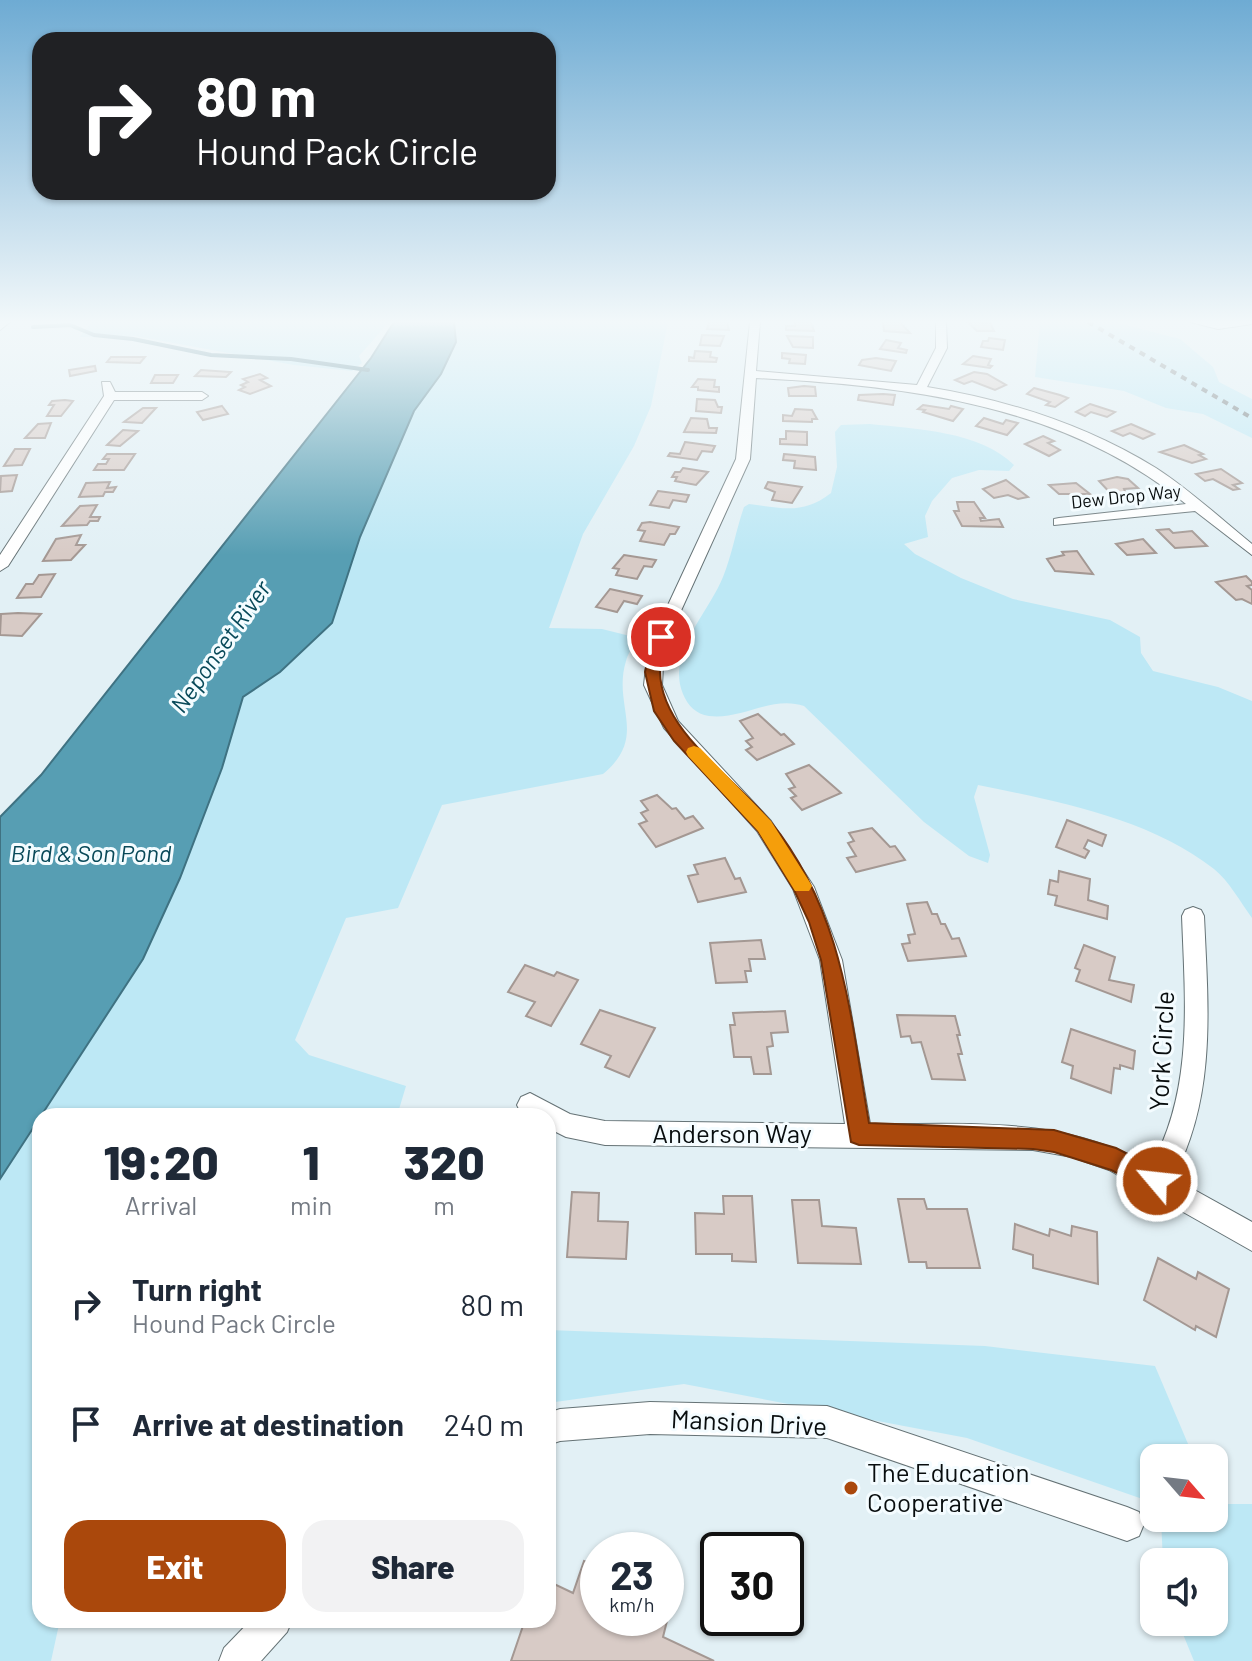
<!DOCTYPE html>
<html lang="en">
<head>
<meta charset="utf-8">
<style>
  :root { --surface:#fff; --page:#f2f2f3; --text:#1f2937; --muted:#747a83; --accent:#aa480c }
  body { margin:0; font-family:Barlow,sans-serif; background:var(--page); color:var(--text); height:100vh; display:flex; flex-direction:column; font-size:30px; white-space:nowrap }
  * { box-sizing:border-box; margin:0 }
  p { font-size:26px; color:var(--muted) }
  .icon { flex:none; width:44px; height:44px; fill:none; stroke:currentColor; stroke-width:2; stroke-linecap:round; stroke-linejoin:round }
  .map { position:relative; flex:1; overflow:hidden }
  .details { position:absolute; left:32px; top:1108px; width:524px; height:520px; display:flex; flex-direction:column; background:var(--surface); border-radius:24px; box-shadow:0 2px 6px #0004 }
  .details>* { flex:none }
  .banner { position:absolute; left:32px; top:32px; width:524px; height:168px; border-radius:24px; box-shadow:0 2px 6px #0004; background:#202124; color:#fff; overflow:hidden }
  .needle { width:52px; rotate:118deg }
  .tools { position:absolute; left:1140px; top:1444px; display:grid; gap:16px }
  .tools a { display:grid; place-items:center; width:88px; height:88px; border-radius:16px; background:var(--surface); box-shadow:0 2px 6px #0004; font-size:40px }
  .speed { position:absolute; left:580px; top:1532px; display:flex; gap:16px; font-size:40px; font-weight:700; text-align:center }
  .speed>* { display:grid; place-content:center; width:104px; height:104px; border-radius:50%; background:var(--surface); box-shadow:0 2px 6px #0004; line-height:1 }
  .speed small { font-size:20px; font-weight:400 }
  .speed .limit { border:4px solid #111; border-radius:12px; background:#fff; color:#111 }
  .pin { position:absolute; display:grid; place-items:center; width:68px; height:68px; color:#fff; margin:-34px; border:4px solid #fff; border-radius:50%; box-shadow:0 2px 8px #0007 }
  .me { position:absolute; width:88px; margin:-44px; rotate:298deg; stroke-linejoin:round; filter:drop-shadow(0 0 6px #0008) }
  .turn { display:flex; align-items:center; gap:28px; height:168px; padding:0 32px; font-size:36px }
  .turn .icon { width:104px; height:104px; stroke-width:2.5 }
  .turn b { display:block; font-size:56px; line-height:68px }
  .eta { display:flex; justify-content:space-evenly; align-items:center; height:136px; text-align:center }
  .eta b { font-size:48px; font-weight:800; line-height:56px }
  .primary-button { display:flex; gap:16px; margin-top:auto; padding:16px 32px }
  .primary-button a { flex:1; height:92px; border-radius:24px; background:var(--accent); color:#fff; font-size:32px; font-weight:800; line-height:92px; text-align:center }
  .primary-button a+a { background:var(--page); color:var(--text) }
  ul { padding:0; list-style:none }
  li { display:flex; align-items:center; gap:24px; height:120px; padding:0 32px }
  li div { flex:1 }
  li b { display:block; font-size:30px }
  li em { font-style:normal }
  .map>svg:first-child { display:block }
  .green { fill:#bde8f5 }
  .water { fill:#579eb3; stroke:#3f7282; stroke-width:2 }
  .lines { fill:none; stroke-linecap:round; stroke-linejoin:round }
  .stream { stroke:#3f7282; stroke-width:4 }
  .building { fill:#d8cbc6; stroke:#a49893; stroke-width:2 }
  .minor-casing { stroke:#657275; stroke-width:2 }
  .minor { fill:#fff; fill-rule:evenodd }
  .rail { stroke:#697275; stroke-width:4; stroke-dasharray:6 6; stroke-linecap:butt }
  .route { fill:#aa480c; stroke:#6e2f08; stroke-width:2 }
  .slow { fill:#f59e0b }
  .poi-dot { fill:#aa480c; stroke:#f4fcff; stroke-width:3 }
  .labels { text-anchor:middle; stroke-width:6; stroke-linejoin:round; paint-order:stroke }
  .far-street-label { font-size:18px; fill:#080d0e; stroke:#f4fcff }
  .water-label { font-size:24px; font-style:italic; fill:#084959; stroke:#f4fcff }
  .near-street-label { font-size:26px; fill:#080d0e; stroke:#f4fcff }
  .near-poi-label { font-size:26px; fill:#080d0e; stroke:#f4fcff; text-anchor:start }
</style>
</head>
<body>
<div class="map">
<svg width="1252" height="1661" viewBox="0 0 1252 1661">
  <rect width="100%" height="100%" fill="#e2f0f5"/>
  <!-- green -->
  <g class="green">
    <polygon points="91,322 389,322 359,356 362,363 352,371 294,365 135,336 80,337"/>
    <path d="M454 322H668L651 406 634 446 583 534 549 628 602 629 638 638C634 645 628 653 626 661 612 706 649 736 603 774L442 805 398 908 346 918 295 1040 309 1055 406 1086 397 1116H42L143 959 180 878 222 768 243 697 280 672 332 623 360 537 414 411 441 374 456 342Z"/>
    <polygon points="1040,322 1114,322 1180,339 1213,367 1219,382 1252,399 1252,438 1203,414 1166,408 1124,391 1035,377"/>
    <path d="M870 424C916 429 980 431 1014 465L1009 471 979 470 952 478 932 501 925 516 928 537 904 544 915 554 961 578 1013 599 1110 620 1140 637 1141 653 1153 671 1218 687 1252 701V918C1241 903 1229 881 1214 869 1149 818 1057 801 978 785L974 797 990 855 988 863 969 856 924 822 804 706C772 695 742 720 709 716 696 714 688 706 683 694 666 653 708 614 723 577 732 555 736 530 744 507L749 504C783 508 803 515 831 493L837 467 835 432 841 425Z"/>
    <polygon points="40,1119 40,1620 60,1620 51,1661 0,1661 0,1179"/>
    <polygon points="548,1330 985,1346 1155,1366 1194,1458 1154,1458 1154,1503 967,1438 684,1384 548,1403"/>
    <polygon points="1214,1499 1217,1504 1252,1504 1252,1661 1194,1661 1178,1622 1214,1622 1214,1562 1163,1562 1161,1518 1214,1518"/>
  </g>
  <!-- water -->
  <polygon class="water" points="394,322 454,322 456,342 441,374 414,411 360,537 332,623 280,672 243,697 222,768 180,878 143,959 0,1179 0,817 41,775 371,358"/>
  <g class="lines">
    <!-- stream -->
    <polyline class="stream" points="33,327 70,325 94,335 133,339 211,355 291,359 368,370"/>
  </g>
  <!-- building -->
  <g class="building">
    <polygon points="709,322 727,322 729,330 707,329"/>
    <polygon points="795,322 811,322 814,331 786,330 786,326 795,326"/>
    <polygon points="883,322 900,322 910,333 884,331"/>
    <polygon points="968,322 990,323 994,331 977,331"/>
    <polygon points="702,335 724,336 720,346 700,345"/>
    <polygon points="787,336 813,337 813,348 793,347"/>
    <polygon points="989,338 1005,340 1003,350 981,347 983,341 988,341"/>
    <polygon points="886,340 901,343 898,348 907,350 906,353 880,349"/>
    <polygon points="695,351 711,352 710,357 717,358 716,362 689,361 689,357 694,358"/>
    <polygon points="782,353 806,355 805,364 789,363 790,359 782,358"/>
    <polygon points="973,356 991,359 988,365 992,366 990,368 963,364"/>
    <polygon points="111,357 145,357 140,363 107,362"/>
    <polygon points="869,359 876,358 896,361 891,371 859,365 862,360"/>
    <polygon points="95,366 96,371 70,376 69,370"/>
    <polygon points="201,370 231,372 226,377 195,376"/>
    <polygon points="974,372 987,374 1006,385 995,390 972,381 964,384 955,380"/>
    <polygon points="260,374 267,378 260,380 271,386 250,394 239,390 245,387 241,385 248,382 243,379"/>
    <polygon points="155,375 178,375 173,383 151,383"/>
    <polygon points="698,379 715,380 714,387 719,387 719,392 698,390 698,387 692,387"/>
    <polygon points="804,386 815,387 816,396 789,396 788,388"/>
    <polygon points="1034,388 1060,395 1068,398 1055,407 1046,405 1050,402 1027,394"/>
    <polygon points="883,394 895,395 893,405 858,400 859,395"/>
    <polygon points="697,399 715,400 718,407 722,407 721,413 696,411"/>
    <polygon points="52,401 65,400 73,401 61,416 47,416 54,405 49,405"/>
    <polygon points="1090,404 1115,412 1107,417 1091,412 1085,416 1076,412"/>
    <polygon points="923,405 949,409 951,406 963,409 953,421 923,412 925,410 918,409"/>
    <polygon points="222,406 228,414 203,420 197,412"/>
    <polygon points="143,408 156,408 142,423 124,422"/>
    <polygon points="795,409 812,410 817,419 812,419 812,422 783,421 783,415 792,416"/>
    <polygon points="691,418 707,419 709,428 717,428 716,433 684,432"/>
    <polygon points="984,418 1003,424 1006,420 1018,423 1007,435 976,426"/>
    <polygon points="51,423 45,438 25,438 38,424"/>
    <polygon points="1131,424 1154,434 1143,439 1130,433 1123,436 1112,431"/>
    <polygon points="123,430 138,431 120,446 107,445"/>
    <polygon points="786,431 807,432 807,445 780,444 780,439 786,439"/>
    <polygon points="1043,436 1054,441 1048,443 1060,450 1049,456 1025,444"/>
    <polygon points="685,442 715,446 712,452 702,451 697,460 668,456 670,453 680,454"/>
    <polygon points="1184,445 1203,454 1199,455 1206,459 1192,463 1160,452"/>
    <polygon points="15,449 30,449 22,465 4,466"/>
    <polygon points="107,454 135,454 124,470 94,470 98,464 106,464 109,459 103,459"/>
    <polygon points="784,454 815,457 816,470 794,468 795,461 783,460"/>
    <polygon points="683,468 708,472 696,485 675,481 677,477 672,477 675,472 680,472"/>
    <polygon points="1221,469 1242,483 1233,485 1239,489 1233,490 1213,479 1205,481 1196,474"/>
    <polygon points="17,475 12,491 0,492 1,476"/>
    <polygon points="1117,477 1128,479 1138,488 1124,489 1127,496 1114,497 1099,481"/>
    <polygon points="1006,480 1028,497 1018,499 1008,495 994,498 983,489"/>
    <polygon points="110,482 107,488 116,487 113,492 105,492 103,496 79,497 86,483"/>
    <polygon points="768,482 802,487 792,503 772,500 775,492 765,488"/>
    <polygon points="1076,483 1090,494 1059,494 1049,485"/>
    <polygon points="658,491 689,495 686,502 673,500 669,508 650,505"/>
    <polygon points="957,502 974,502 985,518 980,518 981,521 999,519 1003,527 962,526 954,511 959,511"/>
    <polygon points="97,505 90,517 100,517 98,521 90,521 87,525 62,526 80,506"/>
    <polygon points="650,522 679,527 675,534 670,534 664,545 640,541 645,531 638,530 642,523"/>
    <polygon points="1169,529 1173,533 1192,531 1207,546 1175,548 1157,530"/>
    <polygon points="81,535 76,545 85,545 71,560 43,561 56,539"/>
    <polygon points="1143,539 1156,553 1127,555 1116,544"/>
    <polygon points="1077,551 1093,574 1055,571 1047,559 1064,555 1062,552"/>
    <polygon points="624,555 656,560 652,567 644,566 637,579 616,575 619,569 613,568"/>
    <polygon points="55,574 41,597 17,598 26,584 33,584 39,575"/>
    <polygon points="1246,576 1252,582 1252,585 1247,586 1252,590 1252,604 1242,599 1236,600 1216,582"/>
    <polygon points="610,589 642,596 637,604 624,601 617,612 596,607"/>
    <polygon points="1,614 18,613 41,614 22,636 0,635"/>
    <polygon points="758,714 781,735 784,734 794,744 757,760 746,750 752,747 746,741 753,738 740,721"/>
    <polygon points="809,765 841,793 802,810 791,798 796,796 789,789 795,787 786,774"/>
    <polygon points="657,795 672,809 676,808 685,819 693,816 703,828 656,847 639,824 647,821 641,813 648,810 641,801"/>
    <polygon points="1067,820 1106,835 1102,846 1088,840 1084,848 1089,851 1085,858 1056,847"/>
    <polygon points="872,828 890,847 895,846 905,860 856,872 847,858 856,856 848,843 854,841 849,833"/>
    <polygon points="725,858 735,879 740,878 746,892 698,902 688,876 698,874 694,865"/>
    <polygon points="1059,871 1090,879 1088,900 1108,906 1107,919 1055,905 1057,896 1048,894 1050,880 1058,882"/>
    <polygon points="927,902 932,914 937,914 941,924 945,924 952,939 959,938 966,956 908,961 902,944 910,943 908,935 915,934 907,904"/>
    <polygon points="761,940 765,959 749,959 751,971 745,971 747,982 716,983 710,943"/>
    <polygon points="1084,945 1115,957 1109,980 1134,985 1131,1002 1076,981 1080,970 1075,968"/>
    <polygon points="525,965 554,976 557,972 578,980 551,1026 526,1016 535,1002 508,992"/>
    <polygon points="600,1010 655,1028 629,1077 605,1067 611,1056 581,1044"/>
    <polygon points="785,1011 788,1032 771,1033 773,1046 767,1047 771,1074 754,1074 751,1057 734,1057 730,1025 735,1025 733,1013"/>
    <polygon points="897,1015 955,1016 960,1035 957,1035 962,1054 958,1054 965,1080 932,1079 921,1042 912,1043 910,1036 901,1037"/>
    <polygon points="1071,1029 1135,1051 1133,1069 1120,1065 1120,1069 1114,1068 1111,1093 1071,1078 1073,1066 1062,1062"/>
    <polygon points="572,1192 599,1193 598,1221 628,1222 626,1259 567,1257"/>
    <polygon points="723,1196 752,1196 756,1262 732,1261 732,1254 696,1254 695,1213 724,1214"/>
    <polygon points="898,1199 924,1199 927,1209 967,1209 980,1268 927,1268 926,1262 909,1262"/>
    <polygon points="792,1200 819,1200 822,1226 856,1228 861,1264 798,1263"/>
    <polygon points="1015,1224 1049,1236 1050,1229 1071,1236 1072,1226 1097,1232 1098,1284 1033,1268 1033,1255 1013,1249"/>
    <polygon points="1158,1258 1196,1279 1198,1272 1229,1289 1216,1337 1196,1326 1195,1330 1144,1300"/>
    <polygon points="584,1561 598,1567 598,1618 666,1618 666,1598 672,1601 663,1637 714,1661 511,1661 525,1620 548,1620 548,1581 573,1593"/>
  </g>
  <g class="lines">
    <defs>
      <g id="minor">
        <polygon points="0,322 10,322 0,330"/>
        <path d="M750 322H760L756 371 917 385 936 348V322H946L947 348 927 387C1008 400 1086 425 1156 468 1190 490 1220 518 1252 544V555L1195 511 1054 525V519L1059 518 1186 504C1063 404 909 386 756 378L750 459 664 648 662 685 678 721 771 821 814 887 842 960 870 1124C971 1125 1060 1115 1151 1166 1194 1089 1185 1000 1182 916L1185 910 1193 907 1201 910 1204 916C1208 1006 1217 1096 1173 1178L1252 1222V1251L1109 1170 1072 1157 1033 1150 605 1145 566 1137 548 1128V1116L521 1113 517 1105 521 1097 530 1093 570 1114 605 1121 845 1124 820 960 793 889 757 831 664 728 644 685 648 648 736 459Z"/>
        <polygon points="1190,322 1252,322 1252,324 1218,329"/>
        <polygon points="102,382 110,382 115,392 202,392 208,396 202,400 114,400 8,566 0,571 0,555 104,396"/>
        <polygon points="650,1402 827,1406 1127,1507 1139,1512 1144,1524 1139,1536 1127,1541 827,1438 650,1434 560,1441 548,1445 548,1413 560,1409"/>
        <polygon points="251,1620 292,1620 287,1632 261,1661 219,1661 224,1648"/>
      </g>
    </defs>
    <!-- minor casing -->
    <use href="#minor" class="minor-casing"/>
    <!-- minor -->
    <use href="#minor" class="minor"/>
    <!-- rail -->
    <polyline class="rail" points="1088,322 1252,418"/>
  </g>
  <!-- sky -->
  <linearGradient id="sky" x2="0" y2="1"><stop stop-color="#6eabd3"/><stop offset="0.58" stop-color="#f2f8fa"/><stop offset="1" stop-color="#f2f8fa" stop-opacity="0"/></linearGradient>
  <rect width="1252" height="555" fill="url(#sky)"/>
  <!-- route -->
  <path class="route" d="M661 632 668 637C666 647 660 661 660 672 661 732 736 779 770 821 843 911 850 1014 869 1123L1054 1130 1116 1148 1165 1173 1169 1181 1165 1189 1157 1193 1111 1170 1054 1152 1033 1149 859 1145 851 1142 821 960 809 922 794 890 758 831 674 741 654 711 645 672 653 637Z"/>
  <!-- slow -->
  <polygon class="slow" points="694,746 700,748 771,821 809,881 812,886 809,891 795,891 758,831 688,756 686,752 688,748"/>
  <!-- markers -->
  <circle class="poi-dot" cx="851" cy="1488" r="8"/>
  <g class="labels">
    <!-- far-street labels -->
    <g class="far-street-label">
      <text transform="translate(1126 497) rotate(-6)" y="6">Dew Drop Way</text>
    </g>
    <!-- water labels -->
    <g class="water-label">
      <text transform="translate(221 647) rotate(-55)" y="8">Neponset River</text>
      <text x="91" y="862">Bird &amp; Son Pond</text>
    </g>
    <!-- near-street labels -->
    <g class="near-street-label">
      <text transform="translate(1162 1051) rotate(-87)" y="9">York Circle</text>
      <text x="732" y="1143">Anderson Way</text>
      <text transform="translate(749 1423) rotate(3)" y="9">Mansion Drive</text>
    </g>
    <!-- near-poi labels -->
    <g class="near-poi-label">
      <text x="867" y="1482">The Education<tspan x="867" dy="30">Cooperative</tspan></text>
    </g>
  </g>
</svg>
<div class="tools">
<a><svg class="needle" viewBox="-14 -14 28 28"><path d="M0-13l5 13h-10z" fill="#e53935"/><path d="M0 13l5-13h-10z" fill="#747a83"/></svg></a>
<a><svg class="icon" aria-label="sound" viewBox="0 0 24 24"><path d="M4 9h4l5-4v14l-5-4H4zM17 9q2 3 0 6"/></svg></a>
</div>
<div class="speed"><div>23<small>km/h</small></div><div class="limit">30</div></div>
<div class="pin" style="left:661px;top:637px;background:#d93025"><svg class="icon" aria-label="arrive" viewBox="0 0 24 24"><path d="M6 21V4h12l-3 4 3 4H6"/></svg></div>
<svg class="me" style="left:1157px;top:1181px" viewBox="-20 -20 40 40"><circle r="17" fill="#aa480c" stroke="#fff" stroke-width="3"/><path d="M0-11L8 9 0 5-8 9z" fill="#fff"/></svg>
<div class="banner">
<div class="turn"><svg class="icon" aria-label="right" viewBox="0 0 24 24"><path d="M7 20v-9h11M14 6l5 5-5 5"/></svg><div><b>80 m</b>Hound Pack Circle</div></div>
</div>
<section class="details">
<div class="eta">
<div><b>19:20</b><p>Arrival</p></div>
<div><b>1</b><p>min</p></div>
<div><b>320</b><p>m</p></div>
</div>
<ul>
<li><svg class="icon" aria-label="right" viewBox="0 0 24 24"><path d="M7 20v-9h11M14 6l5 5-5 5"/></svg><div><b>Turn right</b><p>Hound Pack Circle</p></div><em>80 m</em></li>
<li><svg class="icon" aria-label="arrive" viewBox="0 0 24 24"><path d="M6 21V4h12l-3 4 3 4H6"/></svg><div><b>Arrive at destination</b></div><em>240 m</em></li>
</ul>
<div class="primary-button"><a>Exit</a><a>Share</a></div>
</section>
</div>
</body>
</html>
